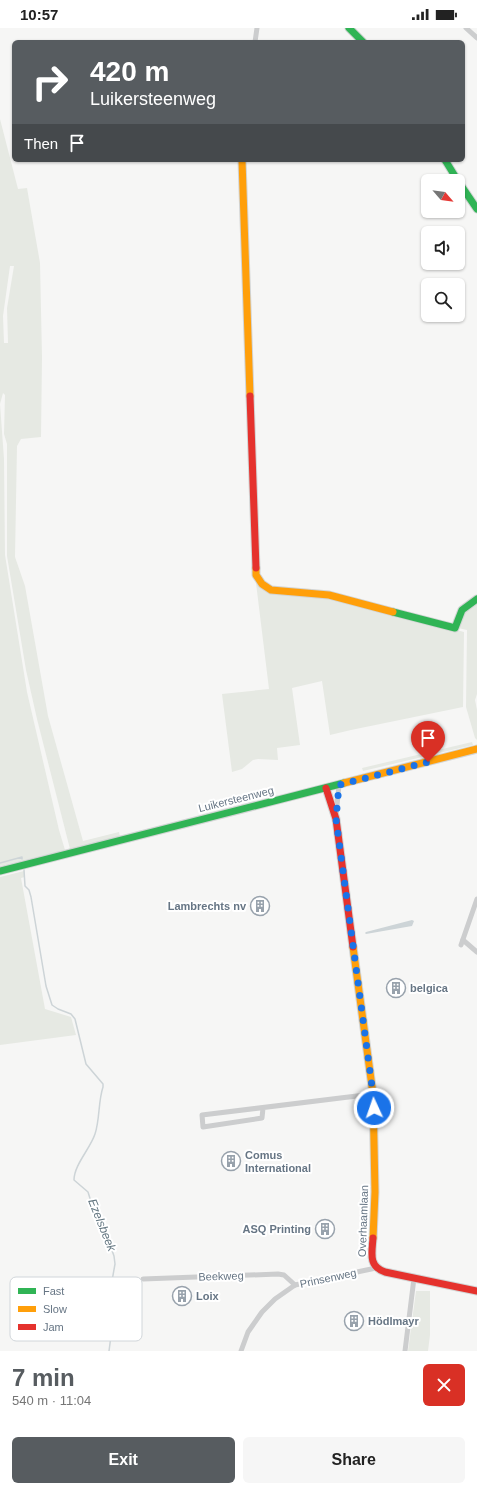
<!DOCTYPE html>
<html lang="en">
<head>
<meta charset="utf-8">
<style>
  :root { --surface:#fff; --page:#f6f6f6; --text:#222; --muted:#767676; --accent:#575c60 }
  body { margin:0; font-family:Helvetica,sans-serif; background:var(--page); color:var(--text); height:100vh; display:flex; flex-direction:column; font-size:15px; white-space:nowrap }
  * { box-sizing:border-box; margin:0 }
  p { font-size:13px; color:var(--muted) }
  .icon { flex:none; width:22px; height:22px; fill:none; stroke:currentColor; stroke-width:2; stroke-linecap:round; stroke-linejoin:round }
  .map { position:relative; height:1323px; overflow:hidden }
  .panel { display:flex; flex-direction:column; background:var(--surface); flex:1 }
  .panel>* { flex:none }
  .guide { position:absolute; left:12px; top:12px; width:453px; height:122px; border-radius:6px; box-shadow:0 1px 3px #0004; background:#575c60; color:#fff; overflow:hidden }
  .needle { width:26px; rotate:118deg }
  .fabs { position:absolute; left:421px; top:146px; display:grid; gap:8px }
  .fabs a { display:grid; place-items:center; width:44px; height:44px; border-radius:6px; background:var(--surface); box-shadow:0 1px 3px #0004; font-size:20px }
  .pin { position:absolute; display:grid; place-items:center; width:34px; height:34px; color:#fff; margin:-41px -17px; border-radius:50% 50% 50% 0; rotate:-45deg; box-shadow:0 0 4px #0007 }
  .pin .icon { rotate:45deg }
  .me { position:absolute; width:44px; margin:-22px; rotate:357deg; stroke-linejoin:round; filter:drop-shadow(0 0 3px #0008) }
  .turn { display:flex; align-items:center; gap:14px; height:84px; padding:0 12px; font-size:18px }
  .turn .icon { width:52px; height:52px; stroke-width:2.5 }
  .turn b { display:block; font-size:28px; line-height:34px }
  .then { display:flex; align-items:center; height:38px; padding:0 12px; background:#0003; gap:8px; font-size:15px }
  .round { display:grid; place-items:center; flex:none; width:42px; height:42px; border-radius:6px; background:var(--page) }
  .headline { display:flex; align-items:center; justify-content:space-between; height:68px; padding:0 12px }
  h1 { font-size:24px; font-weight:700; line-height:30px; color:var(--accent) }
  .cta { display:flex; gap:8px; margin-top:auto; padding:8px 12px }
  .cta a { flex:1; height:46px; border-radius:6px; background:var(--accent); color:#fff; font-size:16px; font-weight:700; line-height:46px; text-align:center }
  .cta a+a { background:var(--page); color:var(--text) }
  .status { display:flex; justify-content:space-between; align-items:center; height:28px; padding:0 20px; background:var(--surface); direction:ltr }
  .status svg { height:11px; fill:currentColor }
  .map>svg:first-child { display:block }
  .green { fill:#e6e9e3; fill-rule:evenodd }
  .water { fill:#cdd4d7 }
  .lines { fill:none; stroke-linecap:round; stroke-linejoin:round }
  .stream { stroke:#cdd4d7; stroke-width:1.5 }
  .fast-casing { stroke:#d2d4d4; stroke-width:9 }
  .slow-casing { stroke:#d2d4d4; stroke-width:9 }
  .jam-casing { stroke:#d2d4d4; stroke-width:9 }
  .street { stroke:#cccdce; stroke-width:5 }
  .fast { stroke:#30b455; stroke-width:7 }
  .slow { stroke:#ff9f0a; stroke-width:7 }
  .jam { stroke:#e5322d; stroke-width:7 }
  .route { stroke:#1a73e8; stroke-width:7; stroke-dasharray:0 12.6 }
  .labels { text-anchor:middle; stroke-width:4; stroke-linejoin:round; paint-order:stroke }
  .street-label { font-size:11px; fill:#667584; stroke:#fff }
  .poi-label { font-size:11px; font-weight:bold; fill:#667584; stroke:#fff; text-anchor:start }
  .water-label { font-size:12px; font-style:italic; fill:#637680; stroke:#fff }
  .key { fill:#fff; stroke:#d1d6da; stroke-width:1 }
  .key-label { font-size:11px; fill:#667584 }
</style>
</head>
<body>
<div class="status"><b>10:57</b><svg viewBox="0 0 49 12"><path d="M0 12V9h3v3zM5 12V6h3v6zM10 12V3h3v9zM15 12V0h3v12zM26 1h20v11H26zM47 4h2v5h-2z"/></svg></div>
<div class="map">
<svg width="477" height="1323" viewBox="0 0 477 1323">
  <rect width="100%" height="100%" fill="#f6f6f5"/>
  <!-- green -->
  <g class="green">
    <path d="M0 91 18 161 27 160 40 235 42 329 41 409 21 411 17 418 15 529 25 558 48 688 83 813 119 804 120 809 70 821 37 691 26 642 7 528V416L4 406 5 367 3 365 0 376 4 431 5 527 27 664 59 802 65 822 0 838ZM10 238H14L7 280 8 315H4L3 288Z"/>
    <polygon points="256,555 263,561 330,568 464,604 463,679 351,702 330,707 322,653 292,660 300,717 277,720 278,732 258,731 253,732 242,741 232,744 222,666 269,661"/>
    <polygon points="477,573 477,666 475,672 477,682 477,712 475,710 466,679 467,602 458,600 463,583"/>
    <polygon points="472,714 473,717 363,743 362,740"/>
    <polygon points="24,843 25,849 21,850 45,981 71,989 76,1007 0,1017 0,849"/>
    <polygon points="416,1263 430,1263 430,1307 428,1323 408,1323"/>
  </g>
  <!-- water -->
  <polygon class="water" points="412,892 414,893 412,898 366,906 365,905 366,904"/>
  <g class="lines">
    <!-- stream -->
    <g class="stream">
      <polyline points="0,835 22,829 22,831"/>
      <path d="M24 842 25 858 29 862 31 869 46 958 52 977 58 981 71 986 75 991 86 1036 103 1056V1059C98 1074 100 1091 95 1106 90 1121 74 1137 74 1152L88 1164 97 1193 102 1199 104 1210 110 1217 114 1228 115 1236 110 1264 114 1285 109 1323"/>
    </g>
    <defs>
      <g id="fast">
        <polyline points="349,0 363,14"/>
        <polyline points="445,132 458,153"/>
        <polyline points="458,153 477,181"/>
        <polyline points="393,584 455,600 462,582 477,571"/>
        <polyline points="0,843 344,755"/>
      </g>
      <g id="slow">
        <polyline points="242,132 250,368"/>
        <polyline points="256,540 256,547 262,556 271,562 329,567 393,584"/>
        <polyline points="344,755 477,721"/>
        <polyline points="353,919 373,1066 375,1164 373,1210"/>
      </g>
      <g id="jam">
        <polyline points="250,368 256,540"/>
        <polyline points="326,760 336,791 353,919"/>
        <path d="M373 1210C372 1225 368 1238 385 1244L477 1263"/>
      </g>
    </defs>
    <!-- fast casing -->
    <use href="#fast" class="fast-casing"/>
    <!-- slow casing -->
    <use href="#slow" class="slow-casing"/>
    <!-- jam casing -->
    <use href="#jam" class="jam-casing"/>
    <!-- street -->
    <g class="street">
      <polyline points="466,0 477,10"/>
      <polyline points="255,14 257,0"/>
      <polyline points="336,788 339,757"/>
      <polyline points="463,912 477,924"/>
      <polyline points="461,917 477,871"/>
      <polyline points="263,1080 262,1090 203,1099 202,1087 373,1066"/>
      <polyline points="143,1251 278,1246 284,1247 295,1257"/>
      <polyline points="241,1323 248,1304 262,1284 275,1271 295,1257 376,1240"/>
      <polyline points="405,1323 414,1250"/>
    </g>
    <!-- fast -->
    <use href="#fast" class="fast"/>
    <!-- slow -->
    <use href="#slow" class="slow"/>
    <!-- jam -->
    <use href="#jam" class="jam"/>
  </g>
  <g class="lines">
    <!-- route -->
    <polyline class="route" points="374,1080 373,1066 336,791 339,757 428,734"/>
  </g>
  <!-- icons -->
  <defs>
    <symbol id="building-ring" viewBox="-11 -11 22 22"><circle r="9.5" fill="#fff" stroke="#98a2ac" stroke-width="1.5"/><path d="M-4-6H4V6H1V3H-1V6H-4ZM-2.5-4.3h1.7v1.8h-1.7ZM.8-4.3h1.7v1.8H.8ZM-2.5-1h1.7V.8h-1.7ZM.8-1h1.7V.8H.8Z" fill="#98a2ac"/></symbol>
  </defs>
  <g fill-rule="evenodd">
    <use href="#building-ring" x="249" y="867" width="22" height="22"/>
    <use href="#building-ring" x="385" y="949" width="22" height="22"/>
    <use href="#building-ring" x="220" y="1122" width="22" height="22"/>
    <use href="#building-ring" x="314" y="1190" width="22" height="22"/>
    <use href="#building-ring" x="171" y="1257" width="22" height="22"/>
    <use href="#building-ring" x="343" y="1282" width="22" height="22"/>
  </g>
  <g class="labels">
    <!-- street labels -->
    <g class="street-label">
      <text transform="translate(236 771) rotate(-14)" y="4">Luikersteenweg</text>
      <text transform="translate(363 1193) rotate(-88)" y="4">Overhaamlaan</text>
      <text transform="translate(221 1248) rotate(-2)" y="4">Beekweg</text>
      <text transform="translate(328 1250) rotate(-12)" y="4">Prinsenweg</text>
    </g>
    <!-- poi labels -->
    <g class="poi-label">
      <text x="246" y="882" text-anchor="end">Lambrechts nv</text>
      <text x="410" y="964">belgica</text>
      <text x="245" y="1131">Comus<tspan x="245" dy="13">International</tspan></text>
      <text x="311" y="1205" text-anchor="end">ASQ Printing</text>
      <text x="196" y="1272">Loix</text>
      <text x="368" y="1297">Hödlmayr</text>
    </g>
    <!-- water labels -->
    <g class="water-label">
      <text transform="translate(102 1197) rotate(68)" y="4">Ezelsbeek</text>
    </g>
  </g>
  <!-- legend -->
  <rect x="10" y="1249" width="132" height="64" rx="6" class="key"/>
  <rect x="18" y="1260" width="18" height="6" fill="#30b455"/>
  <rect x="18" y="1278" width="18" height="6" fill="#ff9f0a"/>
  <rect x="18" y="1296" width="18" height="6" fill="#e5322d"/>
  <g class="key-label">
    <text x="43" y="1267">Fast</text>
    <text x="43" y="1285">Slow</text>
    <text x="43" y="1303">Jam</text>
  </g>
</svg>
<div class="fabs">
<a><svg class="needle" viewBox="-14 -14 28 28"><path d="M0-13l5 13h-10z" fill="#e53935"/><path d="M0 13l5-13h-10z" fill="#767676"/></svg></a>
<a><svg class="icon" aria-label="sound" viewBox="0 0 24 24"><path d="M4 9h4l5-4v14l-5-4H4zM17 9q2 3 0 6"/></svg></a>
<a><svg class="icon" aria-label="search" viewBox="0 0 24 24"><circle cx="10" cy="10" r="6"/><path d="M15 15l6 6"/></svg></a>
</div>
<div class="pin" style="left:428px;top:734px;background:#d93025"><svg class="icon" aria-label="arrive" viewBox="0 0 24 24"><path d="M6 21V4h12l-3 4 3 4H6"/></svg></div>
<svg class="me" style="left:374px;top:1080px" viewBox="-20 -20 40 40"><circle r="17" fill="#1a73e8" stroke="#fff" stroke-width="3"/><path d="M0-11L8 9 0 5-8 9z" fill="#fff"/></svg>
<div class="guide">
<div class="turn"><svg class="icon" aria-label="right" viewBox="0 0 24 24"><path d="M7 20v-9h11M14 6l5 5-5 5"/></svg><div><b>420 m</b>Luikersteenweg</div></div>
<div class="then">Then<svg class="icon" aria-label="arrive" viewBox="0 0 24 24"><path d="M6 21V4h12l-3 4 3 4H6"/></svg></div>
</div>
</div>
<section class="panel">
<div class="headline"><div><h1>7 min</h1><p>540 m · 11:04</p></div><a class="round" style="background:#d93025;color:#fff"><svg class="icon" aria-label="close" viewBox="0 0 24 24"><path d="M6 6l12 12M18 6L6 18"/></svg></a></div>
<div class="cta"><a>Exit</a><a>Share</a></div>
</section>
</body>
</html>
